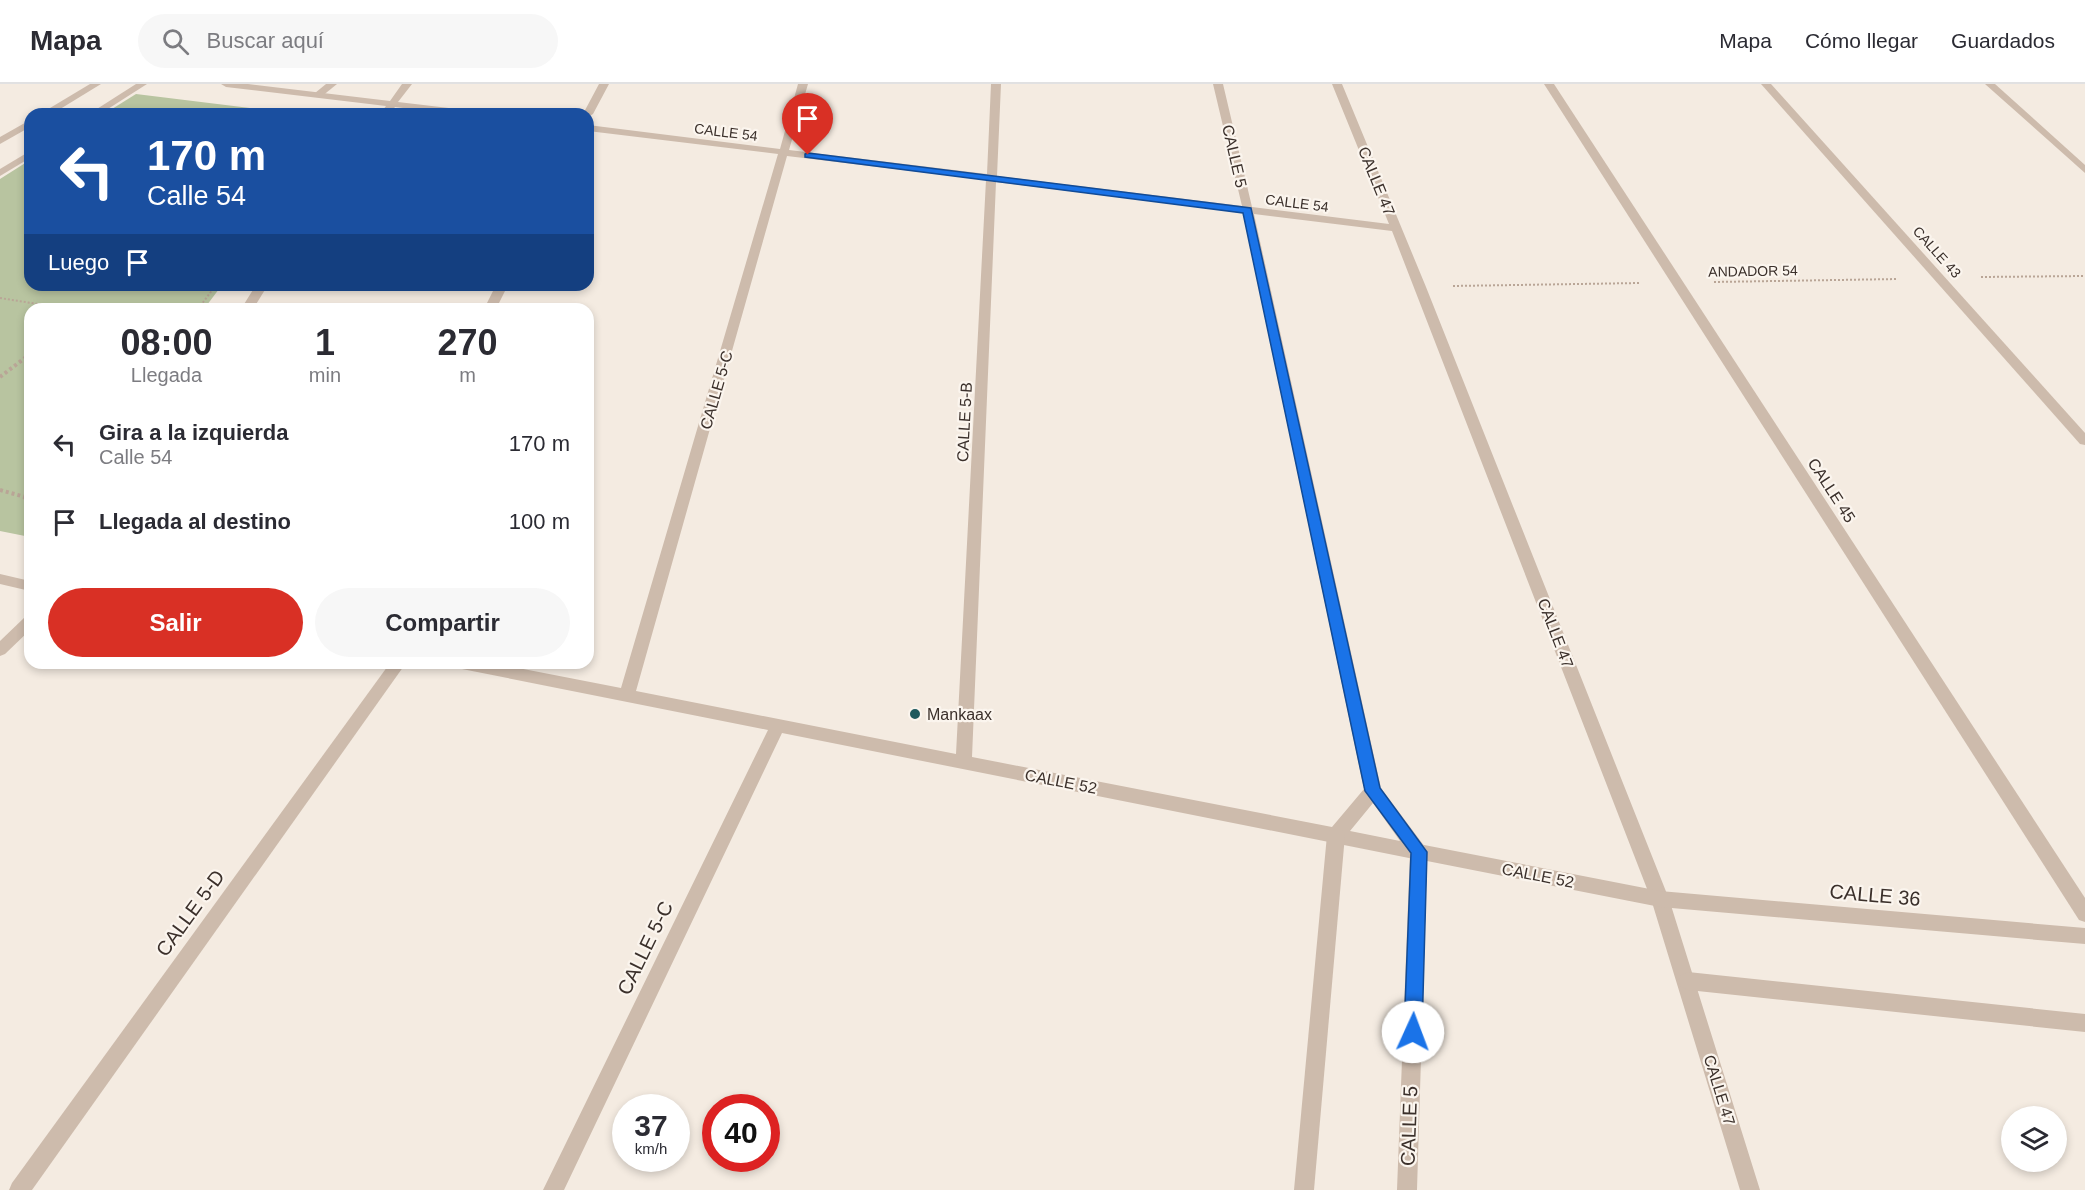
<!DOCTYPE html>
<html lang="es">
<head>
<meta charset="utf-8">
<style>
  :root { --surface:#fff; --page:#f7f7f7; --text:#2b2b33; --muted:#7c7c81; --line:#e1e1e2; --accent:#d93025 }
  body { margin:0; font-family:Helvetica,sans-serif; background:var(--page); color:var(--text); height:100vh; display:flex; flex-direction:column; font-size:22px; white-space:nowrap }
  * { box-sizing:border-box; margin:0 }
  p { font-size:20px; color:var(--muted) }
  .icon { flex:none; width:33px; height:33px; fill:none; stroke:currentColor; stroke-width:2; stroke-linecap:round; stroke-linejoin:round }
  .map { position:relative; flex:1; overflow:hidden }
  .sheet { position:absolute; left:24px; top:219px; width:570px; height:366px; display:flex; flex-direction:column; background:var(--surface); border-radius:18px; box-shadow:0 3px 9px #0003 }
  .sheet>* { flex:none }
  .top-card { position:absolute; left:24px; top:24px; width:570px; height:183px; border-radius:18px; box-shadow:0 3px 9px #0003; background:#1a4fa0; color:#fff; overflow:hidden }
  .fabs { position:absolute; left:2001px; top:1022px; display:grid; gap:12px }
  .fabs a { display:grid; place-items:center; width:66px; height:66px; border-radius:50%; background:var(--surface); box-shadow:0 3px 9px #0003; font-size:30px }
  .speed { position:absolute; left:612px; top:1010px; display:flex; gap:12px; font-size:30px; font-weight:700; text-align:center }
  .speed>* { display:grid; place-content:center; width:78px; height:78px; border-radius:50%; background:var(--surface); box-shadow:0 3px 9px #0003; line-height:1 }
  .speed small { font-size:15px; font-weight:400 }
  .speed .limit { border:9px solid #d22; background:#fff; color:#111 }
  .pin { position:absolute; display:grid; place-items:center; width:51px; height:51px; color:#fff; margin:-62px -26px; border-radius:50% 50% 50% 0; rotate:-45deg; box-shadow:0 0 6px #0007 }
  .pin .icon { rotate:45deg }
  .me { position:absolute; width:66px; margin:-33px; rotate:2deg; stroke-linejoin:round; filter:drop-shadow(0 0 4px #0008) }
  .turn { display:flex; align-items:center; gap:21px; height:126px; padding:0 24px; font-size:27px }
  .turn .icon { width:78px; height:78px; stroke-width:2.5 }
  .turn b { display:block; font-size:42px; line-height:51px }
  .then { display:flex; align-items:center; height:57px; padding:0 24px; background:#0003; gap:12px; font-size:22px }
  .eta { display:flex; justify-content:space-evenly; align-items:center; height:102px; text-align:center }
  .eta b { font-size:36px; font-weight:700; line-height:42px }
  .action { display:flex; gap:12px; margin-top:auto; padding:12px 24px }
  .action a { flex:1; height:69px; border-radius:36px; background:var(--accent); color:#fff; font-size:24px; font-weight:700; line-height:69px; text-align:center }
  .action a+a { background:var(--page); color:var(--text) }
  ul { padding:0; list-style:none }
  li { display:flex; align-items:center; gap:18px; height:78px; padding:0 24px }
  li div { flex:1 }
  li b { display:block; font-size:22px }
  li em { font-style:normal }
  header { display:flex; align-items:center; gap:36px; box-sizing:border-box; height:84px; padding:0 30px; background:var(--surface); border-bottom:2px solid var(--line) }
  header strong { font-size:28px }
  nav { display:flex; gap:33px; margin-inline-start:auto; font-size:21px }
  .search { width:420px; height:54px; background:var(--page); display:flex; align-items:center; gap:15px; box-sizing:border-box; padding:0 21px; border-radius:33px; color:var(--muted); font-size:22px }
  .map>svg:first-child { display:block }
  .green { fill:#b8c4a0 }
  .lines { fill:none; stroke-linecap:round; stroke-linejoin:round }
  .path-far1 { stroke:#b9a596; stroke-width:2; stroke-dasharray:2 2; stroke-linecap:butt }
  .path { stroke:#b9a596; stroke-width:4; stroke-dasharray:3 3; stroke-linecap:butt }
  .service { fill:#cdbbac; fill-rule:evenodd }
  .minor { fill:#cdbbac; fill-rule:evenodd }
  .tertiary { fill:#cdbbac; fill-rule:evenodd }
  .route { fill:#1a73e8; stroke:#114b97; stroke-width:1.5 }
  .poi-dot { fill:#1f5a5e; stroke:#fbf5ee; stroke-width:2 }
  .labels { text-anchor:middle; stroke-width:4.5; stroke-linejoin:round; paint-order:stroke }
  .far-street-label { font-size:14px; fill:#3b302b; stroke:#fbf5ee }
  .street-label { font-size:16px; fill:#3b302b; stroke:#fbf5ee }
  .poi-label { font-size:16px; fill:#3b302b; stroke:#fbf5ee; text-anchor:start }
  .near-street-label { font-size:20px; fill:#3b302b; stroke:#fbf5ee }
</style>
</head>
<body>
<header>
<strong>Mapa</strong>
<div class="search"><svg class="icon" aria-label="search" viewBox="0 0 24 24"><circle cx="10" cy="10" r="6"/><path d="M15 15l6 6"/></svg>Buscar aquí</div>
<nav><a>Mapa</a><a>Cómo llegar</a><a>Guardados</a></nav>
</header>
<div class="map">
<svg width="2085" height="1106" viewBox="0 0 2085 1106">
  <rect width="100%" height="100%" fill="#f4ebe1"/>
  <!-- green -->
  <g class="green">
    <polygon points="136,10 300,30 104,30"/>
    <polygon points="30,76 30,201 222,201 204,225 30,225 30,453 0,447 0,95"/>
  </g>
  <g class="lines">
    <!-- path-far1 -->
    <g class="path-far1">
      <polyline points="1981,193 2085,192"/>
      <polyline points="1714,198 1898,195"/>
      <polyline points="1453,202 1640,199"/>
      <polyline points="0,214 69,225"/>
      <polyline points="198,225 216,201"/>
      <polyline points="28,272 30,270"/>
    </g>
    <!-- path -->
    <g class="path">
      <polyline points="0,293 30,270"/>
      <polyline points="0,406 25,413 30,410"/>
      <polyline points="25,413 30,427"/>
    </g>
    <!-- service -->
    <polygon class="service" points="326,0 337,0 321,13 315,13 315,9"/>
    <!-- minor -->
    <g class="minor">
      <polygon points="221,0 248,0 390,17 402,0 412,0 398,18 474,27 479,30 451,30 395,23 390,30 380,30 386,22 226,3"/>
      <polygon points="599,0 609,0 593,30 588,33 588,30 583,30"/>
      <path d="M798 0H808L789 66 987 90 991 0H1001L997 92 1242 122 1213 0H1223L1252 123 1389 140 1332 0H1342L1426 203 1669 815 1760 1106H1740L1651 815 1392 147 1254 130 1381 704 1425 763 1428 768 1425 773 1419 776 782 649 564 1106H543L768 646 462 585 457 583 454 579H492L621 604 778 70 588 47V41L780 65ZM787 72 986 96 956 670 636 607ZM996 98 1243 128 1364 705 1332 743 972 673ZM1373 719 1400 757 1350 747Z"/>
      <polygon points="1544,0 1554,0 2085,814 2085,838 2079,836"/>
      <polygon points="1761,0 1771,0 2085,349 2085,361 2080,360"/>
      <polygon points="1985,0 1995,0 2085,81 2085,89"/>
      <polygon points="256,201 268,201 253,225 241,225"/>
      <polygon points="496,201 508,201 496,225 484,225"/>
      <polygon points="0,490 30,497 30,507 0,500"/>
      <polygon points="30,531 30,546 5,570 0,572 0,557 25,533"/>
      <polygon points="390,579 406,579 32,1106 9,1106 12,1099"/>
    </g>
    <!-- tertiary -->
    <g class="tertiary">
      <polygon points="90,0 101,0 52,30 40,30"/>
      <polygon points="136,0 147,0 100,30 89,30"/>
      <polygon points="30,36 30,43 0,60 0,53"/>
      <polygon points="30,67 30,74 0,92 0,85"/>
      <polygon points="1336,743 1342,746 1345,751 1314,1106 1294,1106 1327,751 1330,746"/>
      <polygon points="1419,760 1660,807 2085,844 2085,860 1660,823 1427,777 1417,1106 1397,1106 1410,768 1413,763"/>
      <polygon points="1688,888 2085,930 2085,948 1688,906 1681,903 1679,897 1681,891"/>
    </g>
  </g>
  <!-- route -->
  <polygon class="route" points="808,69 1251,124 1380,704 1427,768 1422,948 1419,954 1413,957 1407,954 1404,948 1411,769 1365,707 1243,129 805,73 805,70"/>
  <!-- markers -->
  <circle class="poi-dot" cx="915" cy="630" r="6"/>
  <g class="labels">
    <!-- far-street labels -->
    <g class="far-street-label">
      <text transform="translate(726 48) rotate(7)" y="5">CALLE 54</text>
      <text transform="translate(1297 119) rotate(7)" y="5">CALLE 54</text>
      <text transform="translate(1937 168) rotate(48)" y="5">CALLE 43</text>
      <text transform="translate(1753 187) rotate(-1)" y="5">ANDADOR 54</text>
    </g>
    <!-- street labels -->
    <g class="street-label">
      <text transform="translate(1235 72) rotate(77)" y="6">CALLE 5</text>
      <text transform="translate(1377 97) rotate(68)" y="6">CALLE 47</text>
      <text transform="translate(716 306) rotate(-74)" y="6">CALLE 5-C</text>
      <text transform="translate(964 338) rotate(-87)" y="6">CALLE 5-B</text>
      <text transform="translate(1832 406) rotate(57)" y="6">CALLE 45</text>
      <text transform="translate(1556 549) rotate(69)" y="6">CALLE 47</text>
      <text transform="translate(1061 697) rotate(11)" y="6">CALLE 52</text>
      <text transform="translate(1538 791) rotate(11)" y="6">CALLE 52</text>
      <text transform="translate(1720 1006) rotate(73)" y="6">CALLE 47</text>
    </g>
    <!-- poi labels -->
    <g class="poi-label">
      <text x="927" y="636">Mankaax</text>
    </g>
    <!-- near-street labels -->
    <g class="near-street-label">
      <text transform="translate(1875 811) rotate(5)" y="7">CALLE 36</text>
      <text transform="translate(190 829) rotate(-54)" y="7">CALLE 5-D</text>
      <text transform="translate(645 864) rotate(-64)" y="7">CALLE 5-C</text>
      <text transform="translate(1409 1042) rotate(-88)" y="7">CALLE 5</text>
    </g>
  </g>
</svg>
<div class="fabs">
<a><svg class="icon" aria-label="layers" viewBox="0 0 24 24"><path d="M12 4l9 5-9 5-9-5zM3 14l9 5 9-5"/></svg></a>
</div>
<div class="speed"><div>37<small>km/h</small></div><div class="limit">40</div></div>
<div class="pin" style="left:808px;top:71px;background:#d93025"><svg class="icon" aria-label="arrive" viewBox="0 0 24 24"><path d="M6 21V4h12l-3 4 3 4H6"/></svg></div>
<svg class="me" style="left:1413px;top:948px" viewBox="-20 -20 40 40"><circle r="19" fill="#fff"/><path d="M0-13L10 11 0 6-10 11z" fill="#1a73e8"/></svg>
<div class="top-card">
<div class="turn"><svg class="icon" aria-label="left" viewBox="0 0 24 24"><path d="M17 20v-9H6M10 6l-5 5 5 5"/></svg><div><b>170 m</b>Calle 54</div></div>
<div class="then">Luego<svg class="icon" aria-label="arrive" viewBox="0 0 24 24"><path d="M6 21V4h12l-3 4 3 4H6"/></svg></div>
</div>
<section class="sheet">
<div class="eta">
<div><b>08:00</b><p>Llegada</p></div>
<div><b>1</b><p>min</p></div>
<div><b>270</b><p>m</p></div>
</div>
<ul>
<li><svg class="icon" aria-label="left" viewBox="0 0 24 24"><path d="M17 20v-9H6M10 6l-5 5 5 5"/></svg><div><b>Gira a la izquierda</b><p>Calle 54</p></div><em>170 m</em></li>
<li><svg class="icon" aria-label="arrive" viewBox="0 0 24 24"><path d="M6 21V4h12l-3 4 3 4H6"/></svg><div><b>Llegada al destino</b></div><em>100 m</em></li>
</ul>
<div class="action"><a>Salir</a><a>Compartir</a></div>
</section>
</div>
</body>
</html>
